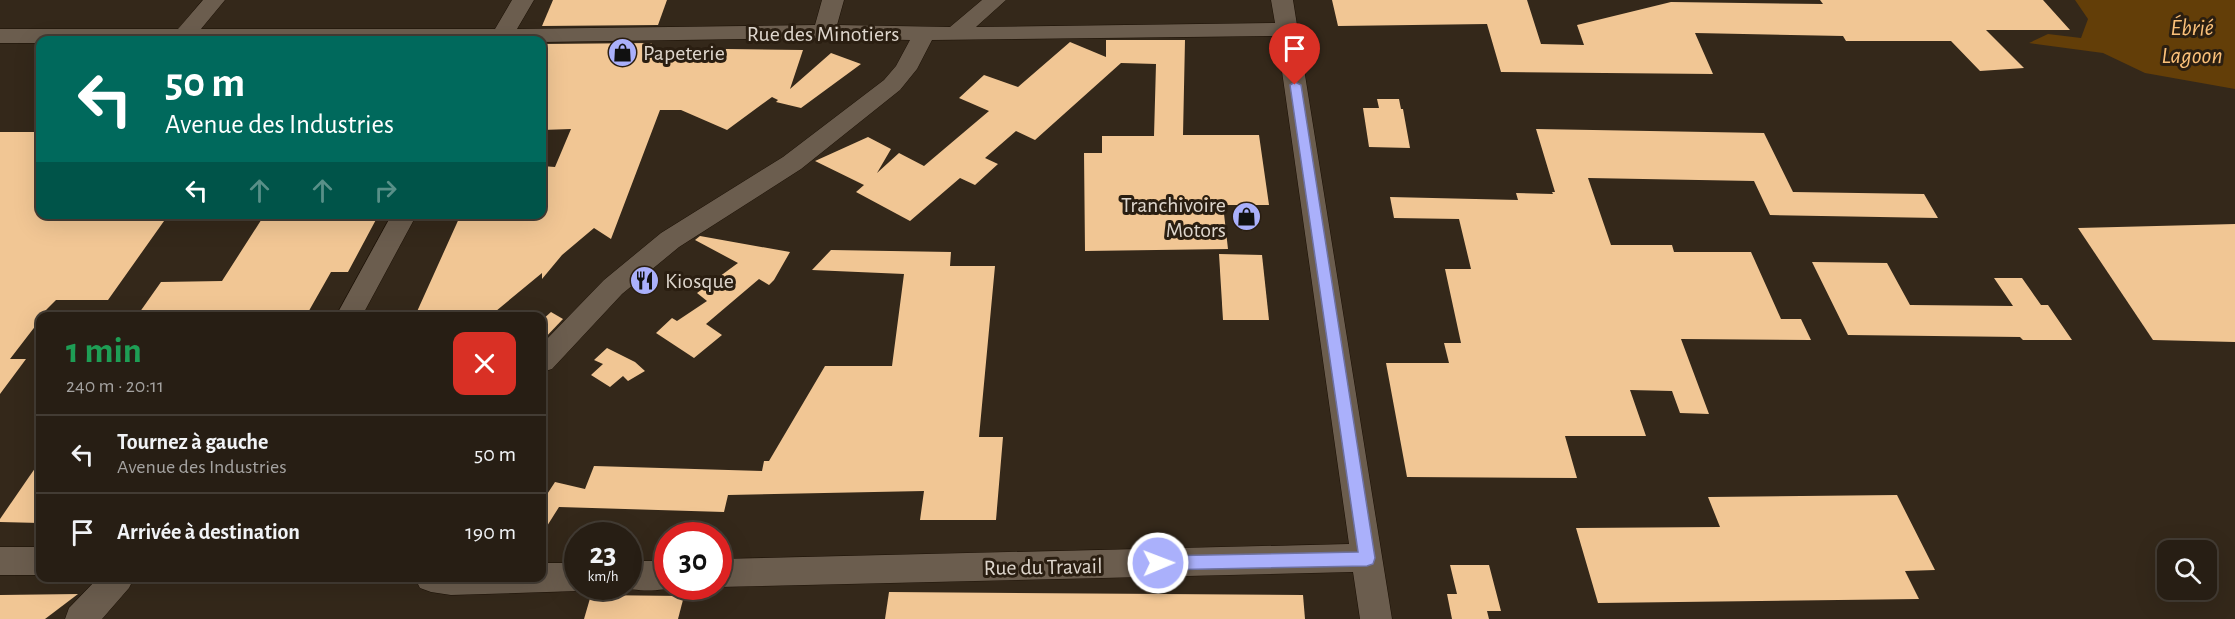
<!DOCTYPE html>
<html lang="fr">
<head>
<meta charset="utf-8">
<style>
  :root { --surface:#271e14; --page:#332b22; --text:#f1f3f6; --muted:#a4a2a0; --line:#433c34 }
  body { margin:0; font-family:"Alegreya Sans",sans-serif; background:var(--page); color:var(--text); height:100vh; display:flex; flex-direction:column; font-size:22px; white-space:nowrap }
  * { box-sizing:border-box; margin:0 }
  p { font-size:20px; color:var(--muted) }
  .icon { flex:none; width:33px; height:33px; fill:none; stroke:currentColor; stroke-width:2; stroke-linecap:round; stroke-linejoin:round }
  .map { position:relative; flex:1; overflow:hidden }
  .sheet { position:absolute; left:36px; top:312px; width:510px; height:270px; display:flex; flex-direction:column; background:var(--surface); border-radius:12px; box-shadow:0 6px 24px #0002,0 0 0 2px var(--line) }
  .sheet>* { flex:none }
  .guide { position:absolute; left:36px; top:36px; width:510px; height:183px; border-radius:12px; box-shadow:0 6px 24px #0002,0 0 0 2px var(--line); background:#00695c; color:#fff; overflow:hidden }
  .fabs { position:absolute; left:2157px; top:540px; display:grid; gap:12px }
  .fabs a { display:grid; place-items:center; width:60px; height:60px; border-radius:12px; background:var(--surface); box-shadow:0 6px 24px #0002,0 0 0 2px var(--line); font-size:30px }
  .speed { position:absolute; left:564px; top:522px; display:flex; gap:12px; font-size:30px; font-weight:700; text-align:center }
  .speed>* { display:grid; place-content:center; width:78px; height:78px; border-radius:50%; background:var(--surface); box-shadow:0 6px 24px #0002,0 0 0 2px var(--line); line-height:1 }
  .speed small { font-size:15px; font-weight:400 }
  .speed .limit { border:9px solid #d22; background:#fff; color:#111 }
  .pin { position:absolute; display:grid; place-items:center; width:51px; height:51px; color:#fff; margin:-62px -26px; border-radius:50% 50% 50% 0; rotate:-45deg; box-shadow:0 0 6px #0007 }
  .pin .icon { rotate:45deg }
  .me { position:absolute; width:66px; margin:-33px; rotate:89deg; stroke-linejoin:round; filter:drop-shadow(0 0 4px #0008) }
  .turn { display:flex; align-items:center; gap:21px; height:126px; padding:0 30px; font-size:27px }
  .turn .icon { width:78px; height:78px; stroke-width:2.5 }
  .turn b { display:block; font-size:42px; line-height:51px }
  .lanes { display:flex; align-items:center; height:57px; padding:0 30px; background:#0003; justify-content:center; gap:30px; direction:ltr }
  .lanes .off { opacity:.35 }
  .round { display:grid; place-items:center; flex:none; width:63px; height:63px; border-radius:12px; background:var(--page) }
  .head { display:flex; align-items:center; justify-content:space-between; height:102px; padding:0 30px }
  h1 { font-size:36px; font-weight:600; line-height:45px; color:#1e9e55 }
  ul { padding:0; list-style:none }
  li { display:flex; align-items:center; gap:18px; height:78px; padding:0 30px; border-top:2px solid var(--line) }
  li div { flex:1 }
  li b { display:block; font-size:22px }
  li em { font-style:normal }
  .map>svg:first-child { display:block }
  .water { fill:#633e08 }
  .building { fill:#f1c694 }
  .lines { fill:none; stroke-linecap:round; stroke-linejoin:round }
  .minor-casing { stroke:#1b1005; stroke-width:1 }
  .minor { fill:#6b5d4e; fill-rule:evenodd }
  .route { fill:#aab0fb; stroke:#6e72a3; stroke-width:1.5 }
  .labels { text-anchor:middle; stroke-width:6; stroke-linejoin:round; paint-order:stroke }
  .street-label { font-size:22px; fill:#ded6cd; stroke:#2a1e11 }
  .poi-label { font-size:22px; fill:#ded6cd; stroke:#2a1e11; text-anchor:start }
  .water-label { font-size:24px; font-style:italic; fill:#fbc079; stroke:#2a1e11 }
</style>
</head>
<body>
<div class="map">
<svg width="2235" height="619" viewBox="0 0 2235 619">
  <rect width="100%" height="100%" fill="#34281a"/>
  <!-- water -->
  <polygon class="water" points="2075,0 2235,0 2235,89 2145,73 2103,53 2029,43 2048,34 2081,38 2088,19"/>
  <!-- building -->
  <g class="building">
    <polygon points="553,0 667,0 658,25 542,26"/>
    <polygon points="1332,0 1527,0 1541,44 1584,45 1577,25 1671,2 1823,4 1820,0 2043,0 2070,30 1986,30 2024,68 1980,71 1951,41 1846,41 1843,36 1695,33 1713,74 1501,72 1487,24 1338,26"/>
    <polygon points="1106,40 1185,40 1183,135 1259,135 1269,205 1223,205 1228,249 1085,251 1084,153 1102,153 1102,136 1154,136 1156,64 1121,63 1035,140 1016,131 985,158 998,164 975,185 960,178 910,221 856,192 864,185 815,161 868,137 891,149 877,173 899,153 924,166 989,111 959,98 984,75 1018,87 1070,42 1106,57"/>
    <polygon points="652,43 647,54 721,61 726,49 803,50 790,89 831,53 861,64 801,108 776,102 778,100 772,97 727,130 681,110 660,110 611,239 594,228 562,255 542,279 542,273 490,316 415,316 461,214 542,214 542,166 555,167 571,129 542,130 542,44"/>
    <polygon points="1377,99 1399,99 1401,109 1403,109 1410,148 1369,147 1363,108 1379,108"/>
    <polygon points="1536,129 1764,133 1793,192 1924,194 1938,218 1770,215 1754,181 1588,178 1611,245 1672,245 1674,252 1751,252 1781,319 1801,319 1811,340 1681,339 1709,414 1680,413 1672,391 1630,390 1646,436 1565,436 1577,478 1407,477 1386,363 1449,363 1444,343 1461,343 1445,269 1471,269 1459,219 1394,218 1390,197 1518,200 1516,193 1553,194 1552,192 1555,192"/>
    <polygon points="0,132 40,132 40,214 169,214 108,300 56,300 40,316 40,320 10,359 26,359 0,394"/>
    <polygon points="265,214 379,214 348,272 331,272 306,316 137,316 161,282 222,281"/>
    <polygon points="2235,224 2235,342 2153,340 2078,228"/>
    <polygon points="700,236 790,252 774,280 769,285 759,279 706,324 722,335 694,358 656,333 672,318 677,321 707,301 697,293 738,263 695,240"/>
    <polygon points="831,250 951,252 950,266 995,266 979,437 1003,437 996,520 920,520 924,491 728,495 724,512 559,507 542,534 542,502 555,482 585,489 594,466 762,471 764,461 769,461 825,366 892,366 904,274 812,270"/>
    <polygon points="1219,254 1262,255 1269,320 1223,320"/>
    <polygon points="1812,262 1887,263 1910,305 2013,306 1994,278 2022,278 2041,305 2048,305 2072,340 2023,340 2020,337 1848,335"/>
    <polygon points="551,312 563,319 542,341 542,320"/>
    <polygon points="607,348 635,362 645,371 628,381 623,376 610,387 591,375 603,364 594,360"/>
    <polygon points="40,461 40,523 0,522 0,519"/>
    <polygon points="1897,495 1935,570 1905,571 1919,599 1598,603 1576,528 1720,527 1708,497"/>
    <polygon points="1450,565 1489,565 1501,611 1487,611 1489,619 1452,619 1447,594 1457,594"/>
    <polygon points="889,592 1303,595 1305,619 885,619"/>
    <polygon points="78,594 45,619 0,619 0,595"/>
    <polygon points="591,595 684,596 678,619 584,619"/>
  </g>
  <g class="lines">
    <defs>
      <g id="minor">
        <polygon points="203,0 225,0 201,29 495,29 512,0 534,0 517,29 815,25 822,0 844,0 837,25 950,27 982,0 1006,0 976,27 1275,23 1271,0 1293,0 1392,619 1360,619 1353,572 718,587 716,586 718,586 718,559 1349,544 1277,36 932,40 917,69 900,90 801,169 679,247 622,294 552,369 542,372 542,344 604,280 661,233 783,157 884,80 896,66 910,40 824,38 542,42 40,40 40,43 0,43 0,29 178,29"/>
        <polygon points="392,214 417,214 362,316 336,316"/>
        <rect x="0" y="547" width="40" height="28"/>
        <path d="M628 561H668V586H676C661 592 635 592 620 586H628Z"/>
        <polygon points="542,563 578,563 578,586 589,587 578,591 451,595 431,592 420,588 415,578 542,578"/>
        <polygon points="98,578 134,578 129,588 102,619 65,619 69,608"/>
      </g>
    </defs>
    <!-- minor casing -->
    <use href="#minor" class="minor-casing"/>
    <!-- minor -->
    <use href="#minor" class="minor"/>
  </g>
  <!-- route -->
  <polygon class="route" points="1295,82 1301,85 1375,558 1373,564 1367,566 1158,570 1153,568 1150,563 1153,558 1158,556 1358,552 1290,85"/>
  <!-- icons -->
  <defs>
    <symbol id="shop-disc" viewBox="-11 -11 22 22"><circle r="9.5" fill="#aab0fb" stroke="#2a1e11"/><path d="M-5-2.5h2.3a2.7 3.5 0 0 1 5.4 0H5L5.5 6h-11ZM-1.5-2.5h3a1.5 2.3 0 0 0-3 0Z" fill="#111"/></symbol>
    <symbol id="restaurant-disc" viewBox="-11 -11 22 22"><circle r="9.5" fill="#aab0fb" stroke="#2a1e11"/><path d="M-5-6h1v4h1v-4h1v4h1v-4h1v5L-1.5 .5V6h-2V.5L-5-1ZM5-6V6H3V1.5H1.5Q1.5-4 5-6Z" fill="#111"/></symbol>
  </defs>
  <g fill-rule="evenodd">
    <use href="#shop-disc" x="606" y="36" width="33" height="33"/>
    <use href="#shop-disc" x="1230" y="200" width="33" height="33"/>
    <use href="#restaurant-disc" x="628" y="264" width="33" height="33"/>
  </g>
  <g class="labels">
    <!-- street labels -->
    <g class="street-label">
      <text x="823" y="41">Rue des Minotiers</text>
      <text transform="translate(1043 566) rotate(-1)" y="8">Rue du Travail</text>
    </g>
    <!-- poi labels -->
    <g class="poi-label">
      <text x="643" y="60">Papeterie</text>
      <text x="1226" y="212" text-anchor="end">Tranchivoire<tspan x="1226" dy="25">Motors</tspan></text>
      <text x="665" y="288">Kiosque</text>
    </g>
    <!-- water labels -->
    <g class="water-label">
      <text x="2192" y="35">Ébrié<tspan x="2192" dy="28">Lagoon</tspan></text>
    </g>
  </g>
</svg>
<div class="fabs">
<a><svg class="icon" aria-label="search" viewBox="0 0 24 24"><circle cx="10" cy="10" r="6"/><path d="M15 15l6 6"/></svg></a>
</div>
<div class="speed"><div>23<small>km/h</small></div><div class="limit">30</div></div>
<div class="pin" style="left:1295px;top:85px;background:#d93025"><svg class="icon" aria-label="arrive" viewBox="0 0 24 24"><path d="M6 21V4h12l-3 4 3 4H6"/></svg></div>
<svg class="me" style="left:1158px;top:563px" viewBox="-20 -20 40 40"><circle r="17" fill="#aab0fb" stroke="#fff" stroke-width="3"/><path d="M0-11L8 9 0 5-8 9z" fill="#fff"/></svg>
<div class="guide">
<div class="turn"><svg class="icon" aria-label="left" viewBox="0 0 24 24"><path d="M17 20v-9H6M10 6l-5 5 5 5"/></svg><div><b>50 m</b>Avenue des Industries</div></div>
<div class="lanes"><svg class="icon" aria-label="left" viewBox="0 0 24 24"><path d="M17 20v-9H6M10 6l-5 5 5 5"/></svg><svg class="icon off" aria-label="ahead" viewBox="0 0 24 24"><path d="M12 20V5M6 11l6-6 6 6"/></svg><svg class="icon off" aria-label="ahead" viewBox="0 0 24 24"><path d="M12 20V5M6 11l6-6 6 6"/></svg><svg class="icon off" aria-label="right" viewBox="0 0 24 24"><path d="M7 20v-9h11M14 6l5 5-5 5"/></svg></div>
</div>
<section class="sheet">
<div class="head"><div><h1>1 min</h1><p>240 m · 20:11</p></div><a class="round" style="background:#d93025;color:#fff"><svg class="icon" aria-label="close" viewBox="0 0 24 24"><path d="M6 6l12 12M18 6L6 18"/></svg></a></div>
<ul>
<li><svg class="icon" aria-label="left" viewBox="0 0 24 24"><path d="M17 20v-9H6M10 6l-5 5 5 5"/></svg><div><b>Tournez à gauche</b><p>Avenue des Industries</p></div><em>50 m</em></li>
<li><svg class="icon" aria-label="arrive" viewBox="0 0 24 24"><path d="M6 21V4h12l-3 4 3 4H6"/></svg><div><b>Arrivée à destination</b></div><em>190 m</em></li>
</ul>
</section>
</div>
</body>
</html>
